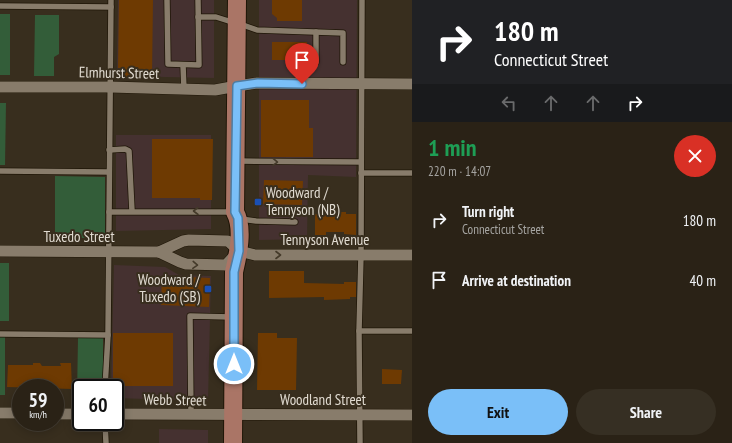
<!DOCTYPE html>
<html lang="en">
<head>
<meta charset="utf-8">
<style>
  :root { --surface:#2a2216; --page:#362f23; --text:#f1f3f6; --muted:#a5a4a1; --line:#463f35; --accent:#7abff8 }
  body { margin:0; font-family:"PT Sans Narrow",sans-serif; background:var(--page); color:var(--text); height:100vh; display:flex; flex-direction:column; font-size:15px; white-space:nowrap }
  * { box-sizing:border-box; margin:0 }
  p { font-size:13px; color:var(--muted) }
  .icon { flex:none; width:22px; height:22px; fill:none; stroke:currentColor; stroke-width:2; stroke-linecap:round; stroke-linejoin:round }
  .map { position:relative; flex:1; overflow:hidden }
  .panel { display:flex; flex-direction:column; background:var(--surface); width:320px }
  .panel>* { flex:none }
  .guide { background:#202124; color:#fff; overflow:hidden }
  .speed { position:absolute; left:12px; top:379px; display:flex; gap:8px; font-size:20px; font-weight:700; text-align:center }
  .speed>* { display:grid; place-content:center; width:52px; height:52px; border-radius:50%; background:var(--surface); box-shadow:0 2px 10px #0003,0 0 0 1px var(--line); line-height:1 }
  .speed small { font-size:10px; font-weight:400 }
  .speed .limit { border:2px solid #111; border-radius:6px; background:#fff; color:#111 }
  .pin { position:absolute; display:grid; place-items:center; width:34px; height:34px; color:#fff; margin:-41px -17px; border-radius:50% 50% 50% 0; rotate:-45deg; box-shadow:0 0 4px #0007 }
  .pin .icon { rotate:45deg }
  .me { position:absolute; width:44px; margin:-22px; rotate:0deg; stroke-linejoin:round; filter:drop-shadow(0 0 3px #0008) }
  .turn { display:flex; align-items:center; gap:14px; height:84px; padding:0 16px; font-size:18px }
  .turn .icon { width:52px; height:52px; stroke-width:2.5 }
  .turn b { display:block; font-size:28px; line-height:34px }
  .lanes { display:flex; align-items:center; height:38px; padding:0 16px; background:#0003; justify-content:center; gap:20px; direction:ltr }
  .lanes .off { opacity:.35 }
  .round { display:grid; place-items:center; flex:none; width:42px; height:42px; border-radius:21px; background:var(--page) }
  .head { display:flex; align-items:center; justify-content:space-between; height:68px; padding:0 16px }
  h1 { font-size:24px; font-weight:700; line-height:30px; color:#1e9e55 }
  .primary-button { display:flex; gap:8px; margin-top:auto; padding:8px 16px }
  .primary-button a { flex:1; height:46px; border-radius:24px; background:var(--accent); color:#111; font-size:16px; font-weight:700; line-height:46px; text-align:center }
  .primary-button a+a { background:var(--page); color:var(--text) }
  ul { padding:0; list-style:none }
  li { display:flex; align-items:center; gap:12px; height:60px; padding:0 16px }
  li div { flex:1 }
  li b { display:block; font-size:15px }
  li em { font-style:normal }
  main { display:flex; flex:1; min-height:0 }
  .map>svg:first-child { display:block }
  .commercial { fill:#453130 }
  .green { fill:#335d39 }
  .building { fill:#6e3a02 }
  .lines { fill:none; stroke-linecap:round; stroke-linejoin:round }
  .service-casing { stroke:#1f1607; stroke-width:7 }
  .minor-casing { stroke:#1f1607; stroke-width:12 }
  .primary-casing { stroke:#1f1607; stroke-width:20 }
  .service { stroke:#887c6b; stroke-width:5.5 }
  .minor { stroke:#887c6b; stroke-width:11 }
  .primary { stroke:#aa7566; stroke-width:18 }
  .oneway { stroke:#443a2a }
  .route-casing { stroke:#4f7ca1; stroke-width:10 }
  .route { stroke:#7abff8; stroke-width:7 }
  .transit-dot { fill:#1a4fb4; stroke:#382e1e; stroke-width:1.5 }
  .labels { text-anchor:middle; stroke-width:4; stroke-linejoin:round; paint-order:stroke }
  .street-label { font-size:15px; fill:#e1dbd1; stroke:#382e1e }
  .poi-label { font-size:15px; fill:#e1dbd1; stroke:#382e1e; text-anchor:start }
</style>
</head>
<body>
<main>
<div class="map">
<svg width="412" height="443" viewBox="0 0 412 443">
  <rect width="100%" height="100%" fill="#382e1e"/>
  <!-- commercial -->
  <g class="commercial">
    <polygon points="118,0 214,0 214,78 117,76"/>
    <polygon points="259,0 357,0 356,177 308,175 307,239 259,240"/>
    <polygon points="116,135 211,135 211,229 116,231"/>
    <polygon points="114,265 165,267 179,275 211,276 208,401 115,398 115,388 111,388"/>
    <polygon points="159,429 208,430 208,443 159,443"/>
  </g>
  <!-- green -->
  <g class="green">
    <rect x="0" y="14" width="10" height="61"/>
    <polygon points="35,15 59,15 59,54 54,57 54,76 34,76"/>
    <polygon points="0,103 6,103 5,165 0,165"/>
    <polygon points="55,176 105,177 105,238 55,238"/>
    <rect x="0" y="263" width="9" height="58"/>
    <rect x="0" y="337" width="5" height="58"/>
    <polygon points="78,338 103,338 103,388 81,388 81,396 77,396"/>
  </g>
  <!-- building -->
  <g class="building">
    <polygon points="119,0 153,0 152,77 125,77 125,68 118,68"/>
    <polygon points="272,0 302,0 302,21 277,21 277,18 272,14"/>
    <rect x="272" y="42" width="35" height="18"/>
    <polygon points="261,100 309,100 309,128 313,128 313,157 261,157"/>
    <polygon points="152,139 213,139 212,200 200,200 200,198 152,198"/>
    <polygon points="264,180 303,181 302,205 263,204"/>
    <polygon points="325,212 346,212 346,214 356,214 356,235 344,234 344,232 326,232 326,235 315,235 315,214 325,214"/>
    <polygon points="269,271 304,271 304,283 344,284 344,282 356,282 356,297 350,297 350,299 324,300 324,297 269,298"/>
    <polygon points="162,276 210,278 209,307 161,305"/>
    <rect x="113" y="333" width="60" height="53"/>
    <polygon points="258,333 277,333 277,338 297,338 296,390 257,390"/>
    <polygon points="33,363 40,363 42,366 61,366 60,363 71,363 72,389 7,387 8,365 33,365"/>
    <polygon points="382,369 402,370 401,384 382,384"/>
  </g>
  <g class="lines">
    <defs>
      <g id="service">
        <polyline points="167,0 168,64 199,65 198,0"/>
        <polyline points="0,6 111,7"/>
        <polyline points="198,17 216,17 235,23"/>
        <polyline points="240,24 257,30 343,33 343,62"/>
        <polyline points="316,62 316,32"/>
        <polyline points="183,65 184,89"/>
        <polyline points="109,150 125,149 129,151 132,211"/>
        <polyline points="238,161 361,162"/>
        <polyline points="0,171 109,172"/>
        <polyline points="361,173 412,173"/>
        <polyline points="109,212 233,212"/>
        <polyline points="241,219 256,221 295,222"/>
        <polyline points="359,331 412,331"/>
        <polyline points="0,334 108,335"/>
        <polyline points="105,388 108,335 111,0"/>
        <polyline points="191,415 190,316 231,317"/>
        <polyline points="105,422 106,443"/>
        <polyline points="360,443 359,331 361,255 362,0"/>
      </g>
      <g id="minor">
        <polyline points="237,83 237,86 257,83 412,84"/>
        <polyline points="0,87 110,87 215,90 237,86"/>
        <polyline points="0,251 159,252 183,241 189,240 228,241 239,251 255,255 412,255"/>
        <polyline points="159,252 180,262 186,264 226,265 236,254"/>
        <polyline points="0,413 21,413"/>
        <polyline points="55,414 81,414"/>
        <polyline points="115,414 412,415"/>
      </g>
      <path id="primary" d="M233 443 234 272C238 255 244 228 235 212L237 0"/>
    </defs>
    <!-- service casing -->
    <use href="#service" class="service-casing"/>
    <!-- minor casing -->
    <use href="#minor" class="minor-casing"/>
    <!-- primary casing -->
    <use href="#primary" class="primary-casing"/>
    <!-- service -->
    <use href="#service" class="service"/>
    <!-- minor -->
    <use href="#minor" class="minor"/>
    <!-- primary -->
    <use href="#primary" class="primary"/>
  </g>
  <!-- one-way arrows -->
  <defs><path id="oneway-chevron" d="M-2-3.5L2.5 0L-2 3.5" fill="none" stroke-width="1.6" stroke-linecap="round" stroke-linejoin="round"/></defs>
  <g class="oneway">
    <use href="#oneway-chevron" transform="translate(275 162) rotate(1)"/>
    <use href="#oneway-chevron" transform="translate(196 211) rotate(180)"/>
    <use href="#oneway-chevron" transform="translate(278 255)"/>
    <use href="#oneway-chevron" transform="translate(195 265) rotate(3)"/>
  </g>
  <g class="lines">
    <defs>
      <polyline id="route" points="234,364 234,272 239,251 238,218 235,212 237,86 258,83 302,84"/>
    </defs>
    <!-- route casing -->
    <use href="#route" class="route-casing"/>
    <!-- route -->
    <use href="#route" class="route"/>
  </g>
  <!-- markers -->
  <g class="transit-dot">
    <rect x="254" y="198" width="8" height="8" rx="2"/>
    <rect x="204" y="285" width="8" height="8" rx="2"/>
  </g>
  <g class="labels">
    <!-- street labels -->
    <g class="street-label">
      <text transform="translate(119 73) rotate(1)" y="5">Elmhurst Street</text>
      <text x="79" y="242">Tuxedo Street</text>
      <text x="325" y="245">Tennyson Avenue</text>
      <text transform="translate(175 400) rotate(1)" y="5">Webb Street</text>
      <text x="323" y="405">Woodland Street</text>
    </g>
    <!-- poi labels -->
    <g class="poi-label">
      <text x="266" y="198">Woodward /<tspan x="266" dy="17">Tennyson (NB)</tspan></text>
      <text x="200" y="285" text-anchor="end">Woodward /<tspan x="200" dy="17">Tuxedo (SB)</tspan></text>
    </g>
  </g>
</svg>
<div class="speed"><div>59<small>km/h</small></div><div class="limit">60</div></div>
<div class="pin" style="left:302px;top:84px;background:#d93025"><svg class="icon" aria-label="arrive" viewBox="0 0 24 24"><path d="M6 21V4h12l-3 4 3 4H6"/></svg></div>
<svg class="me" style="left:234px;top:364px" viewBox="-20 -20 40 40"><circle r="17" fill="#7abff8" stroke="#fff" stroke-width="3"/><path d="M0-11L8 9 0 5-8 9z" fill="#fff"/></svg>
</div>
<section class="panel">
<div class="guide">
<div class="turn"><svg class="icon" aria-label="right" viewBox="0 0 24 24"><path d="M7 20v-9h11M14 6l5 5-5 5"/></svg><div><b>180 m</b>Connecticut Street</div></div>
<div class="lanes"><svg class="icon off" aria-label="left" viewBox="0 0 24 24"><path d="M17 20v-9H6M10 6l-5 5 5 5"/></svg><svg class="icon off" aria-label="ahead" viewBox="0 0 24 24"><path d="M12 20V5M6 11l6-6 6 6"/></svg><svg class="icon off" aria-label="ahead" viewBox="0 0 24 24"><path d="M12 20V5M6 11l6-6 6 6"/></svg><svg class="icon" aria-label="right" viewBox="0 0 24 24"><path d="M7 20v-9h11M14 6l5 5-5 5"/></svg></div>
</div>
<div class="head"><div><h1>1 min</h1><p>220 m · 14:07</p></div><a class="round" style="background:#d93025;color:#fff"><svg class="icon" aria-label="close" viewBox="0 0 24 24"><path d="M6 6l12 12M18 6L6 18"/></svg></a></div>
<ul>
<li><svg class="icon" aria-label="right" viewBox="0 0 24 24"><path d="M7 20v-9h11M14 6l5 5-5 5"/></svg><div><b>Turn right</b><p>Connecticut Street</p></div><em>180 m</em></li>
<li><svg class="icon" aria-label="arrive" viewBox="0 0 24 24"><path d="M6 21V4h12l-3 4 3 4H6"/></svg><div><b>Arrive at destination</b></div><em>40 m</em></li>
</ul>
<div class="primary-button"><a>Exit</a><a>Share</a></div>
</section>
</main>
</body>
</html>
